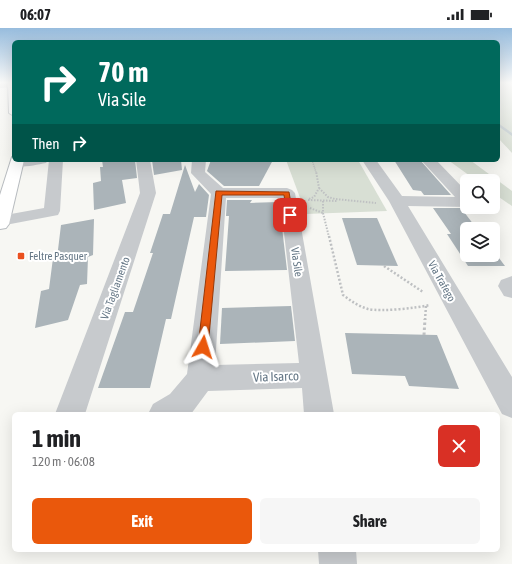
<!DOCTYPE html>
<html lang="en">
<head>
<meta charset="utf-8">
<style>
  :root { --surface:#fff; --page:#f6f6f6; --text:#202124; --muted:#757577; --accent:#ea580c }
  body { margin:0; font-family:"Asap Condensed",sans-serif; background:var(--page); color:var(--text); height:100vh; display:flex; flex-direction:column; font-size:15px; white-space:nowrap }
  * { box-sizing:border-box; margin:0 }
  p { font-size:13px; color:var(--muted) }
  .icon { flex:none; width:22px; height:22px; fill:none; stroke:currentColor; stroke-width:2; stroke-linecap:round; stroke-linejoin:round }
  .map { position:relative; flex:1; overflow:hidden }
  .side { position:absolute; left:12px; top:384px; width:488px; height:140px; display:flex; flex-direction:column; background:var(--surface); border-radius:6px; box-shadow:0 4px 16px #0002 }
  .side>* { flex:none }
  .guide { position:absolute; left:12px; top:12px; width:488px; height:122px; border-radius:6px; box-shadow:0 4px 16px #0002; background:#00695c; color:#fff; overflow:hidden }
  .buttons { position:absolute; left:460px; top:146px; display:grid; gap:8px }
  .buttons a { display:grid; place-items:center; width:40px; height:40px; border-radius:6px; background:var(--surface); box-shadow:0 4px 16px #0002; font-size:20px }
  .pin { position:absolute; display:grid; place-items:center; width:34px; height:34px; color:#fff; margin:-17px; border-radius:8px; box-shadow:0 2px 6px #0006 }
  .me { position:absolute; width:44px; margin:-22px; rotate:6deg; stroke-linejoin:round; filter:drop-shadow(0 0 3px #0008) }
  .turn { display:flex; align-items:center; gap:14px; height:84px; padding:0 20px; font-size:18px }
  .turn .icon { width:52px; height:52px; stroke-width:2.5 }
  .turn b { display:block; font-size:28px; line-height:34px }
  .then { display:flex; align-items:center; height:38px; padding:0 20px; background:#0003; gap:8px; font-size:15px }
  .round { display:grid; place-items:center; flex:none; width:42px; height:42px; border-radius:6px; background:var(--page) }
  .headline { display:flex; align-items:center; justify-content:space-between; height:68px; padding:0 20px }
  h1 { font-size:24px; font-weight:700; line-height:30px }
  .action { display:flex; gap:8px; margin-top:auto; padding:8px 20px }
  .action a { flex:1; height:46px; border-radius:6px; background:var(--accent); color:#fff; font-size:16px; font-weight:700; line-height:46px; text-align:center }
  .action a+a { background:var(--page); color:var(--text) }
  .status { display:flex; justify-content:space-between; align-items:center; height:28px; padding:0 20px; background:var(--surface); direction:ltr }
  .status svg { height:11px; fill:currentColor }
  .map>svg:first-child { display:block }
  .green { fill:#d8dfd4 }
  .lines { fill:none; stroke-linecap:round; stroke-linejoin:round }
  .stream { fill:#bec9cd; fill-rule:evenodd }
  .building { fill:#abb4b9 }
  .major-casing { stroke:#b7bbbf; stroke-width:2 }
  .path-far3 { stroke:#bec0c2; stroke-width:1.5; stroke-dasharray:1 1; stroke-linecap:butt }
  .path-far2 { stroke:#bec0c2; stroke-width:2; stroke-dasharray:1.5 1.5; stroke-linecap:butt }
  .path-far1 { stroke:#bec0c2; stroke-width:2.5; stroke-dasharray:2 2; stroke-linecap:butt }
  .path { stroke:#bec0c2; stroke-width:3; stroke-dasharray:2.5 2.5; stroke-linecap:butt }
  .minor { fill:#c7cacd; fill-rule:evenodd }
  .major { fill:#fff; fill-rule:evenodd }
  .route { fill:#ea580c; stroke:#983908 }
  .poi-dot { fill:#ea5120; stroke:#fff; stroke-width:1.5 }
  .labels { text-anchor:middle; stroke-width:4; stroke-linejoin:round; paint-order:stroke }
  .poi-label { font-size:11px; fill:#657786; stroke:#fff; text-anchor:start }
  .street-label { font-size:11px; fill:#657786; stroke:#fff }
  .near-street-label { font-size:13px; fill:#657786; stroke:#fff }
</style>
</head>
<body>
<div class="status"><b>06:07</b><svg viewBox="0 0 49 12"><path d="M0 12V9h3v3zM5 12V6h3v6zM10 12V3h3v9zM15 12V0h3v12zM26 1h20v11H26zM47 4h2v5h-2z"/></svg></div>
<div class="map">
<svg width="512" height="536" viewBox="0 0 512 536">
  <rect width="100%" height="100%" fill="#f7f7f3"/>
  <!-- green -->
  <g class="green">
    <polygon points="498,55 512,55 512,125 498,110"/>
    <polygon points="286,132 358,132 387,183 306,186"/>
    <polygon points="448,132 470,132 512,163 512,178 493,165 493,153 477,153"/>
  </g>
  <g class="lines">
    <!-- stream -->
    <polygon class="stream" points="498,95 512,105 512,108 498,98"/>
  </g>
  <!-- building -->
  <g class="building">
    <polygon points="102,132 135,132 137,150 122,152 126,175 94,182 93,155 101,153 100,139 103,139"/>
    <polygon points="152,132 181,132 182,142 154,147"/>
    <polygon points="211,132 273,132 259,158 224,158 207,143"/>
    <polygon points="394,132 420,132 451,167 424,167 421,163 413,162"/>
    <polygon points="185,137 195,164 199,156 209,167 206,189 194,189 171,291 166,291 150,360 98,360 125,284 133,284 153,225 150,225 163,186 170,186"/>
    <polygon points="227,172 252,172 250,175 279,174 287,242 225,243 229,188 226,188"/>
    <polygon points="433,180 461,180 477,201 467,201 467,227 493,227 493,222 505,238 468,238 447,206 451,206"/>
    <polygon points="342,190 377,190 398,238 357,237"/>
    <polygon points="94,191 93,227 88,229 87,256 80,257 68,292 35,300 41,263 49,261 53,230 57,230 61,197"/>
    <polygon points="291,278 295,313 220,316 222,280"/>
    <polygon points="345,305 437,307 459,361 409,358 405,348 352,346"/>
  </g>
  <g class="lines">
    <defs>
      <g id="major">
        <polygon points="8,55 14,55 14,88 9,85"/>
        <polygon points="12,129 14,129 14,132 24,132 9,196 6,200 0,201 0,167"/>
      </g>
    </defs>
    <!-- major casing -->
    <use href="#major" class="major-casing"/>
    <!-- path-far3 -->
    <polyline class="path-far3" points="312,132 316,144"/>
    <!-- path-far2 -->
    <g class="path-far2">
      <polyline points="319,160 328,169 335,171 376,175"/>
      <polyline points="309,171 314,169 319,160 316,143"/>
      <polyline points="308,172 337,173"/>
      <polyline points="323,173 323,185 329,209"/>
      <polyline points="310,180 323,185"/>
    </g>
    <!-- path-far1 -->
    <g class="path-far1">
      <path d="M329 208 343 267C351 273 358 278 368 281 381 284 416 280 430 277"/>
      <polyline points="384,238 423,264"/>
      <polyline points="425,292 426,278"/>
    </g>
    <!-- path -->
    <polyline class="path" points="424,307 425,291"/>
    <!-- minor -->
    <g class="minor">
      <polygon points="0,55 14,55 14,59 0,60"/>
      <path d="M12 132H48L46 135C36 137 22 140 12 138L10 135Z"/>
      <polygon points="49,132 63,132 60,183 58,187 0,198 0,188 44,180"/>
      <polygon points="136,132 150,132 156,165 85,386 55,386 140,165"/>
      <path d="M192 132H206L205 144 223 160H287L292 162 295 165 334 386H304L302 360 208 363 191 386H148L153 376 170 366 187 346 211 166 191 145ZM226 170H280L299 335 215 337Z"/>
      <polygon points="362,132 376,132 402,168 455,169 421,132 436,132 467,164 467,179 408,178 512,349 512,390 502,386 389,173"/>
      <polygon points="512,248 512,270 504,268 498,258 501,252"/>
      <polygon points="318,522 356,522 357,536 319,536"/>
    </g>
    <!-- major -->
    <use href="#major" class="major"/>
  </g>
  <!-- sky -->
  <linearGradient id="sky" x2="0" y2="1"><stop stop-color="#97bcdd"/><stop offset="0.42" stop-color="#fbfbfa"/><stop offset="1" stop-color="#fbfbfa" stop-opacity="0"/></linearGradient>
  <rect width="512" height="130" fill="url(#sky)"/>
  <!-- route -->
  <polygon class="route" points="216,163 289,164 293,187 290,189 287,187 284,167 222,167 208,319 206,323 203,324 199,323 198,319"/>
  <!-- markers -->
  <rect class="poi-dot" x="17" y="224" width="8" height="8" rx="2"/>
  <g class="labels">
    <!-- poi labels -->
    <g class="poi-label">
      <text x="29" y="232">Feltre Pasquer</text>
    </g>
    <!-- street labels -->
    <g class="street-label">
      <text transform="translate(297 234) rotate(82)" y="4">Via Sile</text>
      <text transform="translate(442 253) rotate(61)" y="4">Via Trafego</text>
      <text transform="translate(115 260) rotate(-70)" y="4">Via Tagliamento</text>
    </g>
    <!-- near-street labels -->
    <g class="near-street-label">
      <text transform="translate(276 348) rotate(-2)" y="5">Via Isarco</text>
    </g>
  </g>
</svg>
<div class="buttons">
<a><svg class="icon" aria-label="search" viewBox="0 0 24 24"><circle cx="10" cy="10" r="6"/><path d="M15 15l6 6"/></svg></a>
<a><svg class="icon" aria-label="layers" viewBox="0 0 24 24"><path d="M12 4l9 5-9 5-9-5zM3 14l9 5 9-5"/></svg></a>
</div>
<div class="pin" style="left:290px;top:187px;background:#d93025"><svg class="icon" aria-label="arrive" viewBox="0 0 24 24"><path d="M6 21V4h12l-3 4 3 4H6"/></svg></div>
<svg class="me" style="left:203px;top:319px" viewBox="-20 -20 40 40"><path d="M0-17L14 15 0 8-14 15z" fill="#ea580c" stroke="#fff" stroke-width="4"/></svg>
<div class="guide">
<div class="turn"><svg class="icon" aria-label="right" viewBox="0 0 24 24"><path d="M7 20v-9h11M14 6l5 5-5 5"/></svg><div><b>70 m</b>Via Sile</div></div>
<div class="then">Then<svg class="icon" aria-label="right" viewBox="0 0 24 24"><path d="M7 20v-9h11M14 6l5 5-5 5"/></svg></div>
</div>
<section class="side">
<div class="headline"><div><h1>1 min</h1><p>120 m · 06:08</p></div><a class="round" style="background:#d93025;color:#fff"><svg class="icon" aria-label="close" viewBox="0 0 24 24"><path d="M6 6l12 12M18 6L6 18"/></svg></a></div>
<div class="action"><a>Exit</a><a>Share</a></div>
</section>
</div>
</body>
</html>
